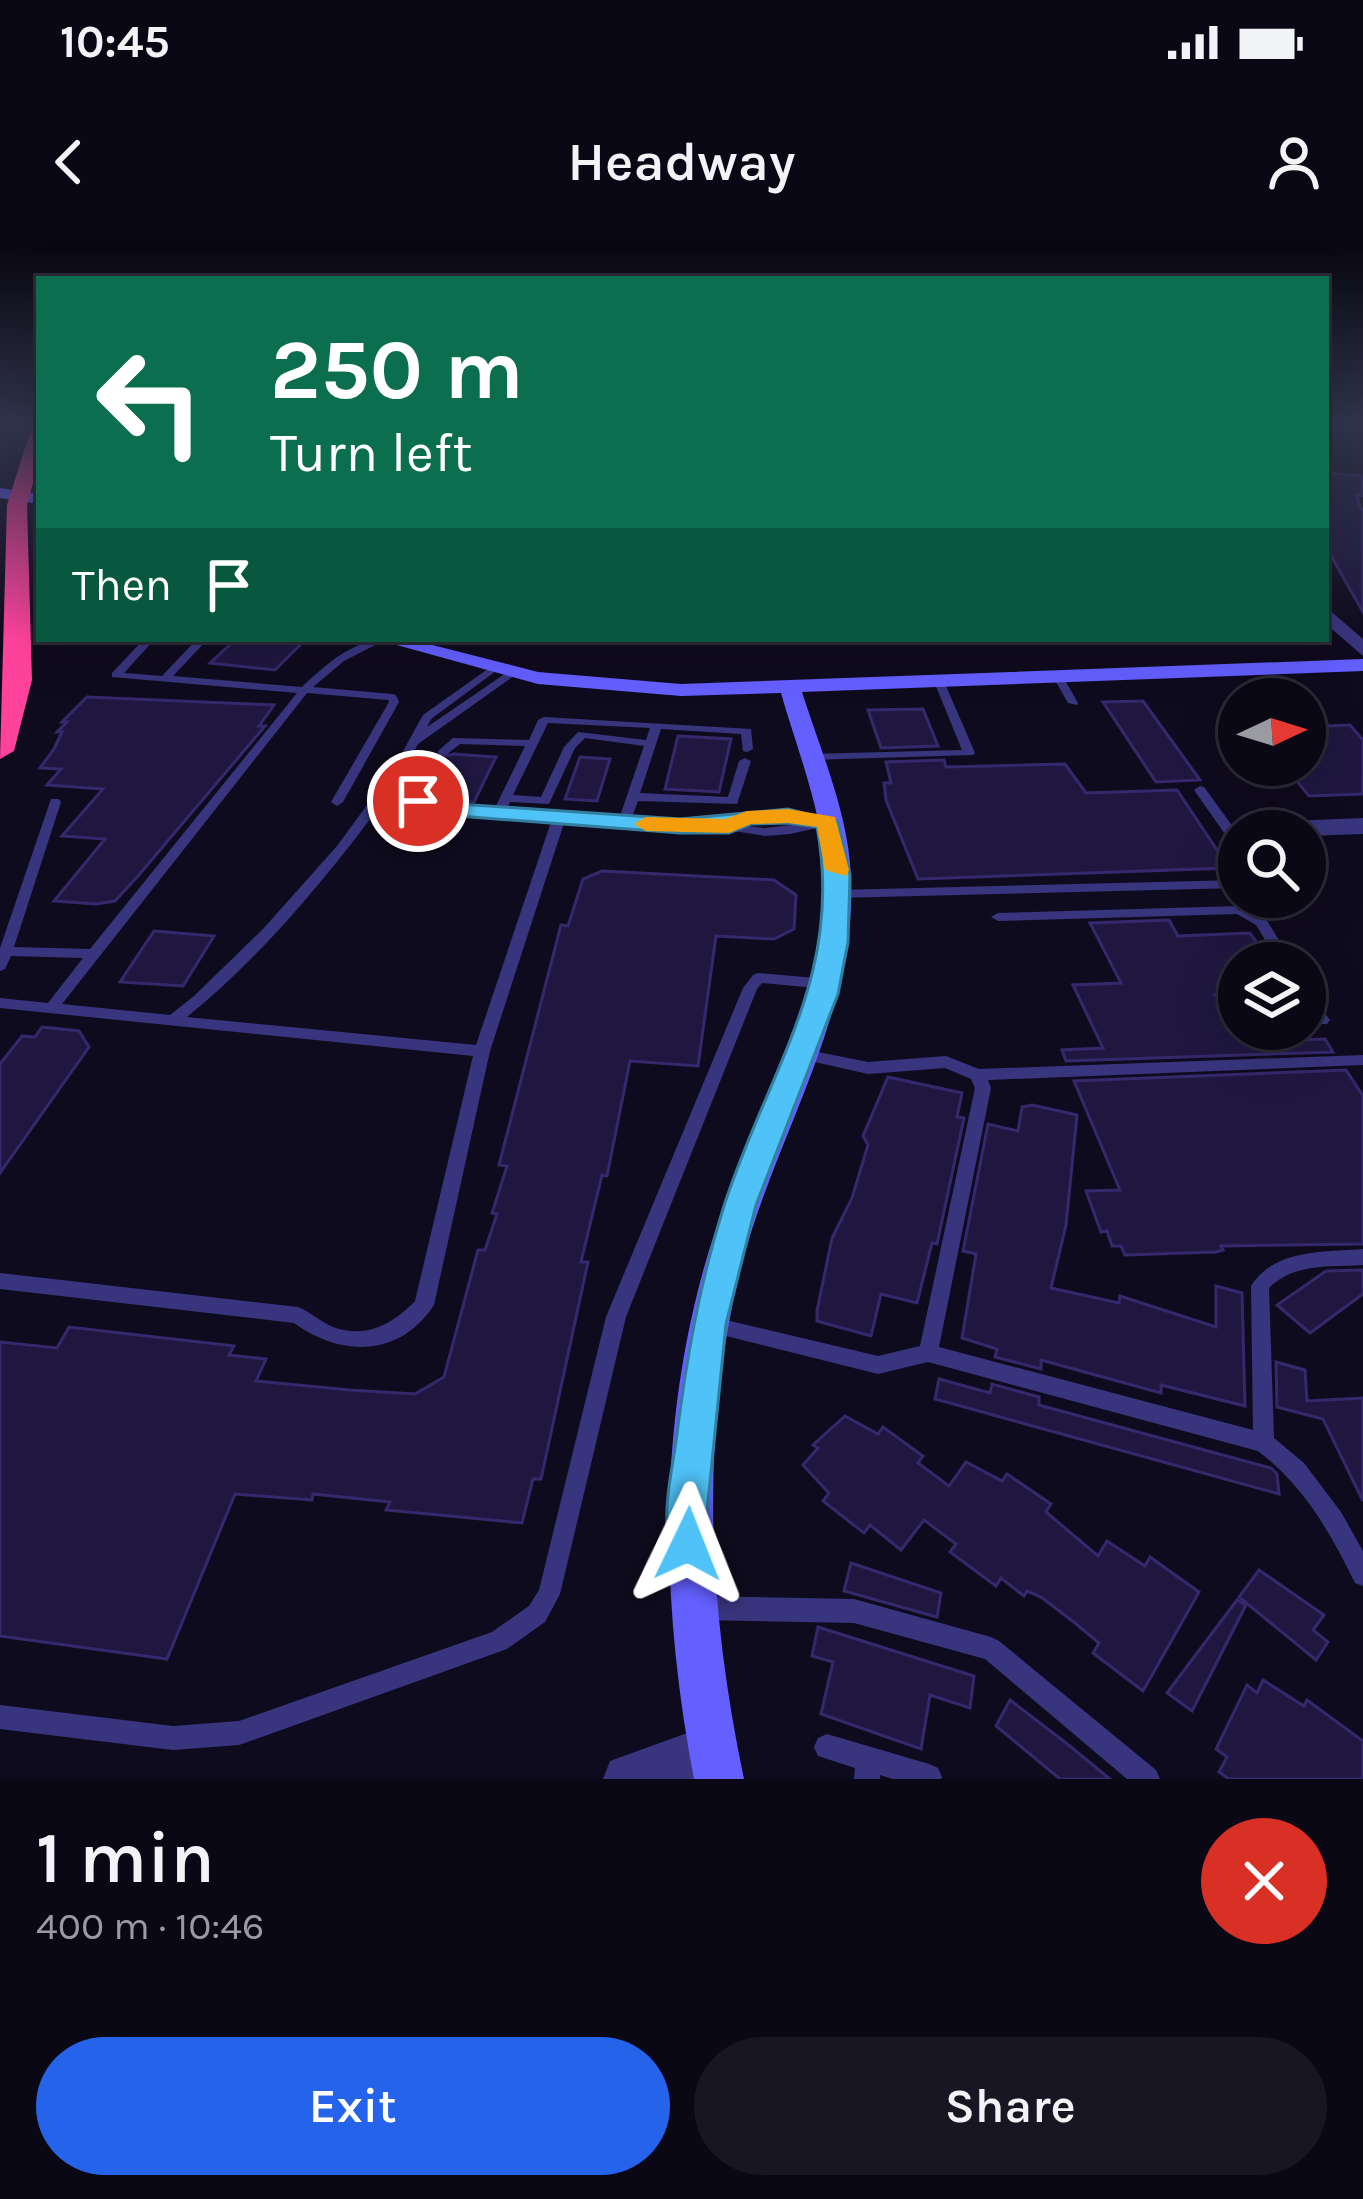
<!DOCTYPE html>
<html lang="en">
<head>
<meta charset="utf-8">
<style>
  :root { --surface:#0b0816; --page:#191623; --text:#f1f3f6; --muted:#9a9aa1; --line:#2b2935; --accent:#2563eb }
  body { margin:0; font-family:Karla,sans-serif; background:var(--page); color:var(--text); height:100vh; display:flex; flex-direction:column; font-size:45px; white-space:nowrap }
  * { box-sizing:border-box; margin:0 }
  p { font-size:39px; color:var(--muted) }
  .icon { flex:none; width:66px; height:66px; fill:none; stroke:currentColor; stroke-width:2; stroke-linecap:round; stroke-linejoin:round }
  .map { position:relative; height:1539px; overflow:hidden }
  .panel { display:flex; flex-direction:column; background:var(--surface); flex:1 }
  .panel>* { flex:none }
  .banner { position:absolute; left:36px; top:36px; width:1293px; height:366px; border-radius:0px; box-shadow:0 12px 48px #0002,0 0 0 3px var(--line); background:#0b6e4f; color:#fff; overflow:hidden }
  .needle { width:78px; rotate:86deg }
  .fabs { position:absolute; left:1218px; top:438px; display:grid; gap:24px }
  .fabs a { display:grid; place-items:center; width:108px; height:108px; border-radius:50%; background:var(--surface); box-shadow:0 12px 48px #0002,0 0 0 3px var(--line); font-size:60px }
  .pin { position:absolute; display:grid; place-items:center; width:102px; height:102px; color:#fff; margin:-51px; border:6px solid #fff; border-radius:50%; box-shadow:0 3px 12px #0007 }
  .me { position:absolute; width:132px; margin:-66px; rotate:2deg; stroke-linejoin:round; filter:drop-shadow(0 0 9px #0008) }
  .turn { display:flex; align-items:center; gap:42px; height:252px; padding:0 36px; font-size:54px }
  .turn .icon { width:156px; height:156px; stroke-width:2.5 }
  .turn b { display:block; font-size:84px; line-height:102px }
  .then { display:flex; align-items:center; height:114px; padding:0 36px; background:#0003; gap:24px; font-size:45px }
  .round { display:grid; place-items:center; flex:none; width:126px; height:126px; border-radius:63px; background:var(--page) }
  .headline { display:flex; align-items:center; justify-content:space-between; height:204px; padding:0 36px }
  h1 { font-size:72px; font-weight:600; line-height:90px }
  .cta { display:flex; gap:24px; margin-top:auto; padding:24px 36px }
  .cta a { flex:1; height:138px; border-radius:72px; background:var(--accent); color:#fff; font-size:48px; font-weight:600; line-height:138px; text-align:center }
  .cta a+a { background:var(--page); color:var(--text) }
  .status { display:flex; justify-content:space-between; align-items:center; height:84px; padding:0 60px; background:var(--surface); direction:ltr }
  .status svg { height:33px; fill:currentColor }
  header { display:flex; justify-content:space-between; align-items:center; height:156px; padding:0 36px; background:var(--surface); font-size:54px; font-weight:600 }
  .map>svg:first-child { display:block }
  .building { fill:#1f173f; stroke:#36286c; stroke-width:3 }
  .lines { fill:none; stroke-linecap:round; stroke-linejoin:round }
  .service { fill:#38357e; fill-rule:evenodd }
  .minor { fill:#38357e; fill-rule:evenodd }
  .tertiary { fill:#38357e; fill-rule:evenodd }
  .secondary { fill:#645fff; fill-rule:evenodd }
  .motorway { fill:#ff439c; fill-rule:evenodd }
  .route { fill:#4fc3f7; stroke:#337fa1; stroke-width:3 }
  .slow { fill:#f59e0b }
</style>
</head>
<body>
<div class="status"><b>10:45</b><svg viewBox="0 0 49 12"><path d="M0 12V9h3v3zM5 12V6h3v6zM10 12V3h3v9zM15 12V0h3v12zM26 1h20v11H26zM47 4h2v5h-2z"/></svg></div>
<header><svg class="icon" aria-label="back" viewBox="0 0 24 24"><path d="M15 5l-7 7 7 7"/></svg>Headway<svg class="icon" aria-label="person" viewBox="0 0 24 24"><circle cx="12" cy="8" r="4"/><path d="M4 21q1-7 8-7t8 7"/></svg></header>
<div class="map">
<svg width="1363" height="1539" viewBox="0 0 1363 1539">
  <rect width="100%" height="100%" fill="#0f0b1e"/>
  <!-- building -->
  <g class="building">
    <polygon points="1326,233 1363,236 1363,256 1356,255 1363,273 1363,372 1326,307"/>
    <polygon points="264,399 306,399 275,430 210,423 235,400"/>
    <polygon points="87,457 274,465 259,486 265,486 138,636 115,661 96,664 54,661 105,599 62,596 103,549 47,545 61,529 40,528 54,509 62,492 57,492 67,482 62,482"/>
    <polygon points="1305,460 1329,486 1350,485 1363,500 1363,554 1309,556 1284,525 1305,525"/>
    <polygon points="1143,461 1200,540 1156,542 1103,462"/>
    <polygon points="923,469 938,506 881,508 868,470"/>
    <polygon points="678,496 731,499 719,552 665,549"/>
    <polygon points="454,514 496,517 474,562 412,559 435,518"/>
    <polygon points="580,517 610,519 597,561 565,559"/>
    <polygon points="944,520 946,527 1065,524 1086,553 1177,550 1229,628 918,639 886,560 884,543 891,543 886,522"/>
    <polygon points="602,631 774,640 796,655 794,689 774,699 716,696 698,826 630,821 607,936 602,935 581,1022 588,1022 541,1239 533,1239 522,1283 386,1270 390,1262 313,1254 312,1260 235,1254 167,1419 0,1396 0,1102 57,1108 69,1087 234,1106 229,1115 266,1119 256,1141 350,1150 415,1154 444,1137 478,1010 485,1010 497,974 492,973 507,926 499,925 561,685 568,686 583,639"/>
    <polygon points="1169,680 1178,696 1250,693 1271,723 1239,723 1239,754 1215,755 1243,802 1325,799 1333,812 1066,821 1062,810 1103,808 1073,745 1121,743 1090,683"/>
    <polygon points="154,691 214,696 183,746 120,742"/>
    <polygon points="42,787 79,791 89,807 0,933 0,824 22,796 35,797"/>
    <polygon points="1346,830 1363,856 1363,1004 1221,1006 1223,1010 1216,1012 1125,1015 1121,1006 1112,1006 1107,991 1101,992 1086,951 1120,950 1074,841"/>
    <polygon points="888,837 962,853 957,877 964,878 937,1004 932,1003 917,1063 881,1054 871,1096 817,1081 817,1071 832,998 852,958 868,905 863,896"/>
    <polygon points="1032,865 1077,875 1066,985 1051,1048 1119,1063 1120,1056 1216,1087 1216,1046 1242,1053 1245,1166 1161,1145 1161,1153 1041,1120 1041,1129 995,1117 997,1109 962,1098 976,1014 963,1011 988,884 1018,891 1022,867"/>
    <polygon points="1363,1030 1363,1054 1310,1093 1277,1065 1326,1031"/>
    <polygon points="1276,1122 1305,1130 1307,1161 1363,1158 1363,1261 1323,1179 1277,1167"/>
    <polygon points="939,1139 990,1153 992,1144 1039,1157 1039,1165 1271,1228 1277,1234 1279,1254 935,1159"/>
    <polygon points="845,1176 878,1194 883,1187 923,1216 918,1223 949,1246 966,1222 1002,1241 1007,1234 1051,1264 1046,1272 1098,1316 1107,1301 1145,1326 1150,1317 1199,1352 1143,1451 1093,1413 1099,1403 1075,1383 1041,1357 1027,1351 1024,1356 1001,1338 996,1346 950,1312 956,1304 924,1280 901,1310 870,1285 864,1293 823,1261 829,1253 803,1225 818,1208 813,1205"/>
    <polygon points="851,1323 941,1353 937,1377 844,1351"/>
    <polygon points="1259,1330 1324,1375 1313,1390 1328,1402 1316,1420 1239,1357"/>
    <polygon points="1237,1360 1246,1365 1192,1471 1167,1453"/>
    <polygon points="818,1387 974,1436 970,1468 930,1455 921,1509 821,1474 833,1422 812,1416"/>
    <polygon points="1263,1440 1304,1466 1307,1460 1363,1501 1363,1539 1229,1539 1219,1532 1227,1517 1216,1509 1247,1445 1257,1453"/>
    <polygon points="1010,1460 1066,1503 1110,1539 1060,1539 996,1486"/>
  </g>
  <g class="lines">
    <!-- service -->
    <g class="service">
      <path d="M144 399H155L124 433 162 436 197 399H208L173 436 302 447C325 425 354 399 387 399L344 421 313 447 392 454 396 455 399 462 343 562 337 566 331 562 389 462 388 460 307 453 62 764 170 775 194 756 263 689 337 606 392 531 423 475 492 426 496 427V431L431 479 427 487 509 431 518 433 418 504 404 531 383 562 495 568 525 506 460 504 446 515H438V511L453 498 529 500 538 480 544 477 751 489 753 509 747 512 743 511 741 494 661 489 640 553 728 557 739 521 745 518 751 521 737 564 638 561 632 577 727 582 747 574 787 572 827 578 833 582 831 585 790 594 765 596 728 590 630 584 624 587 618 583 565 580 490 811 434 1065C399 1118 341 1117 294 1083L0 1049V1033L298 1067C310 1072 321 1082 333 1087 366 1099 393 1084 415 1061L473 816 0 768V758L48 763 83 718 11 716 5 729 0 731V708L51 559H59L61 562 14 707 90 709 297 453 112 437V433ZM548 483 650 488 646 500 578 492 564 507 541 557 513 555ZM585 498 644 506 620 576 507 569 510 562 549 564 575 508ZM378 569 552 579 476 805 187 777C260 718 322 643 378 569ZM787 580 807 583 765 588 741 585 749 582Z"/>
      <polygon points="1057,432 1062,435 1078,463 1077,465 1068,463 1052,435"/>
      <polygon points="938,436 943,439 975,513 973,515 809,520 803,517 809,514 962,510 933,439"/>
      <polygon points="1200,546 1204,547 1239,595 1239,608 1234,607 1194,550"/>
      <polygon points="1239,640 1239,648 837,658 830,654 837,650"/>
      <polygon points="1239,666 1266,679 1293,723 1279,723 1256,685 1237,674 998,681 991,677 998,673"/>
      <polygon points="758,733 827,739 834,744 827,749 762,743 757,749 626,1077 560,1354 545,1382 507,1409 239,1505 173,1510 0,1489 0,1465 173,1486 239,1481 492,1392 529,1366 539,1350 606,1077 743,748 753,735"/>
      <polygon points="1305,748 1310,750 1327,776 1330,780 1327,784 1317,784 1305,765"/>
      <path d="M803 809 868 822 946 816 979 829 1363 815V825L988 840 991 848 939 1107 1253 1190 1251 1046C1274 1009 1324 1012 1363 1009V1025C1331 1027 1293 1023 1269 1048L1274 1198 1304 1223 1341 1272 1363 1311V1346L1355 1343C1330 1292 1304 1246 1258 1211L928 1122 878 1134 706 1091 703 1085 706 1079 713 1077 878 1116 920 1106 975 848 971 839 945 828 868 834 797 818 795 814 797 810Z"/>
      <polygon points="700,1356 854,1359 991,1397 999,1401 1156,1530 1160,1539 1127,1539 985,1419 854,1383 700,1380 692,1376 688,1368 692,1360"/>
      <polygon points="827,1494 929,1524 938,1528 942,1537 941,1539 893,1539 880,1535 880,1539 854,1539 855,1528 818,1516 814,1507 818,1498"/>
    </g>
    <!-- minor -->
    <polygon class="minor" points="1363,578 1363,594 1305,596 1305,591 1276,589 1289,581"/>
    <!-- tertiary -->
    <g class="tertiary">
      <polygon points="1326,367 1363,399 1363,416 1326,384"/>
      <polygon points="712,1484 730,1491 737,1509 730,1527 698,1539 603,1539 610,1521"/>
    </g>
    <!-- secondary -->
    <g class="secondary">
      <polygon points="0,248 39,254 39,264 0,258"/>
      <path d="M375 399H409L538 432 681 444 1363 419V431L802 452C821 512 848 572 851 636 858 776 771 902 739 1035 699 1203 709 1372 744 1539H694C662 1371 657 1201 702 1035 737 902 826 779 825 638 824 574 798 513 781 453L681 456 538 444Z"/>
    </g>
    <!-- motorway -->
    <polygon class="motorway" points="39,187 39,222 27,265 32,440 14,511 0,519 7,265 30,192"/>
  </g>
  <!-- sky -->
  <linearGradient id="sky" x2="0" y2="1"><stop stop-color="#080610"/><stop offset="0.46" stop-color="#31344c"/><stop offset="1" stop-color="#31344c" stop-opacity="0"/></linearGradient>
  <rect width="1363" height="400" fill="url(#sky)"/>
  <!-- route -->
  <path class="route" d="M418 554 429 562 680 579 788 569 838 582 850 635 848 702 838 754 756 965 726 1084 707 1271 708 1304 703 1318 688 1324 674 1318C659 1282 671 1238 676 1201 686 1121 699 1046 723 969 766 833 845 737 817 587L788 583 751 584 729 593H680L407 572V561Z"/>
  <!-- slow -->
  <polygon class="slow" points="788,569 835,577 849,630 846,636 825,630 817,587 788,583 751,584 729,593 646,591 634,584 646,577 725,579 747,571"/>
</svg>
<div class="fabs">
<a><svg class="needle" viewBox="-14 -14 28 28"><path d="M0-13l5 13h-10z" fill="#e53935"/><path d="M0 13l5-13h-10z" fill="#9a9aa1"/></svg></a>
<a><svg class="icon" aria-label="search" viewBox="0 0 24 24"><circle cx="10" cy="10" r="6"/><path d="M15 15l6 6"/></svg></a>
<a><svg class="icon" aria-label="layers" viewBox="0 0 24 24"><path d="M12 4l9 5-9 5-9-5zM3 14l9 5 9-5"/></svg></a>
</div>
<div class="pin" style="left:418px;top:561px;background:#d93025"><svg class="icon" aria-label="arrive" viewBox="0 0 24 24"><path d="M6 21V4h12l-3 4 3 4H6"/></svg></div>
<svg class="me" style="left:688px;top:1304px" viewBox="-20 -20 40 40"><path d="M0-17L14 15 0 8-14 15z" fill="#4fc3f7" stroke="#fff" stroke-width="4"/></svg>
<div class="banner">
<div class="turn"><svg class="icon" aria-label="left" viewBox="0 0 24 24"><path d="M17 20v-9H6M10 6l-5 5 5 5"/></svg><div><b>250 m</b>Turn left</div></div>
<div class="then">Then<svg class="icon" aria-label="arrive" viewBox="0 0 24 24"><path d="M6 21V4h12l-3 4 3 4H6"/></svg></div>
</div>
</div>
<section class="panel">
<div class="headline"><div><h1>1 min</h1><p>400 m · 10:46</p></div><a class="round" style="background:#d93025;color:#fff"><svg class="icon" aria-label="close" viewBox="0 0 24 24"><path d="M6 6l12 12M18 6L6 18"/></svg></a></div>
<div class="cta"><a>Exit</a><a>Share</a></div>
</section>
</body>
</html>
